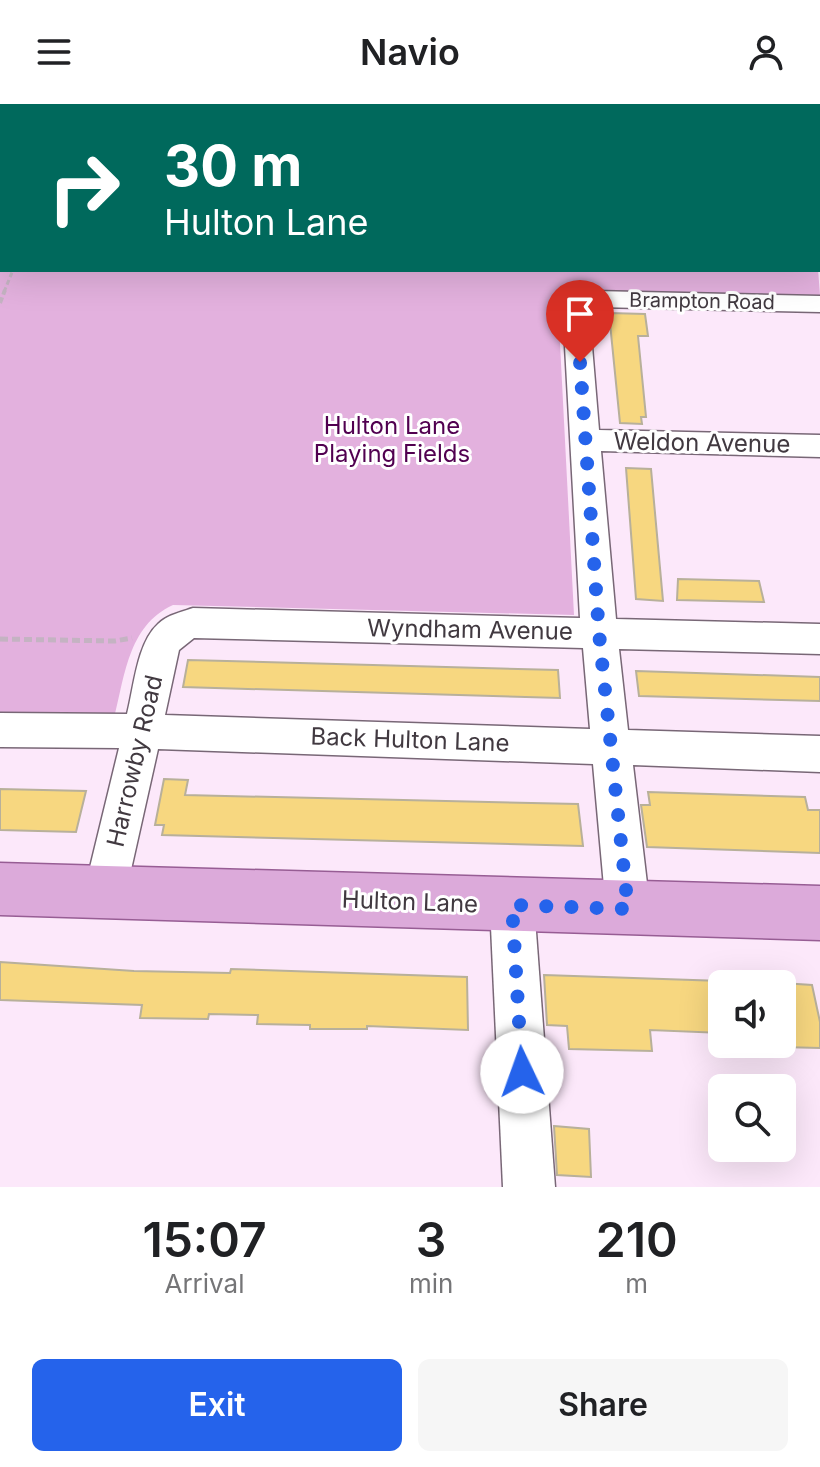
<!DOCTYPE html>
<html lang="en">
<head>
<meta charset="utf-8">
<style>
  :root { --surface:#fff; --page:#f6f6f6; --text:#202124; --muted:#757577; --accent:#2563eb }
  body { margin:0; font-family:Inter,sans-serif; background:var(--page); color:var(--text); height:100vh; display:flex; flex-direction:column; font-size:30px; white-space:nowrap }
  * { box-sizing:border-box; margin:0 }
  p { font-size:26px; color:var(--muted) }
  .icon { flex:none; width:44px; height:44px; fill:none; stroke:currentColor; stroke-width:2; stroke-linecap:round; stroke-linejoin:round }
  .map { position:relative; height:1083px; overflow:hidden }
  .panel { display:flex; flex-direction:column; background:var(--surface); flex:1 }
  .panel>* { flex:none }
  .top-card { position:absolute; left:0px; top:0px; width:820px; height:168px; box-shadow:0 8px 32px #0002; background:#00695c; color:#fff; overflow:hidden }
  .fabs { position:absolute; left:708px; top:866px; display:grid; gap:16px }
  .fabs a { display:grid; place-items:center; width:88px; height:88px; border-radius:12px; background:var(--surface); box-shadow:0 8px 32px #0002; font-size:40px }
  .pin { position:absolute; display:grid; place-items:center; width:68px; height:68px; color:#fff; margin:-82px -34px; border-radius:50% 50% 50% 0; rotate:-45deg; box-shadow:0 0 8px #0007 }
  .pin .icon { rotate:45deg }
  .me { position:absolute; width:88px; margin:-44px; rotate:357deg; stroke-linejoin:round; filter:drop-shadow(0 0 6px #0008) }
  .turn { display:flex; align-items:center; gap:28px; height:168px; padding:0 32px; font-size:36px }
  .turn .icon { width:104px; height:104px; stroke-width:2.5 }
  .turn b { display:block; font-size:56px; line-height:68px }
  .eta { display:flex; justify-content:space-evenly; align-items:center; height:136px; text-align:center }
  .eta b { font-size:48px; font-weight:600; line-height:56px }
  .primary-button { display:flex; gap:16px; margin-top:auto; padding:16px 32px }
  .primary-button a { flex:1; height:92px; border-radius:12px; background:var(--accent); color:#fff; font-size:32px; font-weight:600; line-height:92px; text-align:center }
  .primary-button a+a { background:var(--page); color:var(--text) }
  header { display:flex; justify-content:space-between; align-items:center; height:104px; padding:0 32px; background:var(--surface); font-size:36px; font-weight:600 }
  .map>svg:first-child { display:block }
  .green { fill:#e3b1de }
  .building { fill:#f7d780; stroke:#b8b09a; stroke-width:2 }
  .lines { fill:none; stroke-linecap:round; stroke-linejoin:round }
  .minor-casing { stroke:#786776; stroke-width:3 }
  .major-casing { stroke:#975d94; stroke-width:3 }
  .path-far2 { stroke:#c4b3c2; stroke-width:3; stroke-dasharray:5 3; stroke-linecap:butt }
  .path-far1 { stroke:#c4b3c2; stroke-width:4; stroke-dasharray:6 3; stroke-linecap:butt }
  .path { stroke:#c4b3c2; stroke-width:5; stroke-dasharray:8 4; stroke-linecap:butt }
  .minor { fill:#fff; fill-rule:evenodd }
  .major { fill:#dcaada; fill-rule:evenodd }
  .route { stroke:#2563eb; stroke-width:14; stroke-dasharray:0 25.2 }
  .labels { text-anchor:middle; stroke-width:6; stroke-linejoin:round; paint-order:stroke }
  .far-street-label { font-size:20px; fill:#413940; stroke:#fff }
  .park-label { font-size:24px; fill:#510050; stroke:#fff }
  .street-label { font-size:24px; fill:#413940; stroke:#fff }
</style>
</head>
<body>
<header><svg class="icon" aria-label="menu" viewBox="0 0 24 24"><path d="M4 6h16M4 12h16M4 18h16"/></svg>Navio<svg class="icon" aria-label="person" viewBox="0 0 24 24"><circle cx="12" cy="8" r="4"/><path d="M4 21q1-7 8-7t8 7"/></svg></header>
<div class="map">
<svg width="820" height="1083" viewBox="0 0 820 1083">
  <rect width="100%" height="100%" fill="#fce8fa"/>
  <!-- green -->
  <path class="green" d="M0 0 572 2H2V166L818 165 820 191 581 188 562 194 558 201 574 511 173 501C127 522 125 574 113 618L0 616Z"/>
  <!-- building -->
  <g class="building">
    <polygon points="609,209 645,210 648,232 638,232 646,313 641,313 642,320 620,319"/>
    <polygon points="626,364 651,365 663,497 636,495"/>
    <polygon points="678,475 759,477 764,498 677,496"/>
    <polygon points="188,556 558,566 560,594 183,583"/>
    <polygon points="636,567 820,573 820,597 639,592"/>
    <polygon points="164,675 188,676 185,691 578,700 583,742 162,731 164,721 155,721"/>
    <polygon points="0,685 86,687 76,728 0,726"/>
    <polygon points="648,688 805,693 808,706 820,706 820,749 647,743 641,701 650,701"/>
    <polygon points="0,858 134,867 230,869 231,865 467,873 468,926 367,922 367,925 310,925 310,921 257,920 258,911 209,910 208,915 140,914 142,901 0,896"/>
    <polygon points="544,871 722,877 722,929 650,926 652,947 569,945 567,922 547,921"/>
    <polygon points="782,879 812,881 820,918 820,944 782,943"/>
    <polygon points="554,1022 589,1025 591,1073 557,1071"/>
  </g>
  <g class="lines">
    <defs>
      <g id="minor">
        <polygon points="576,0 599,0 600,2 577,2"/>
        <polygon points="665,0 689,0 690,2 666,2"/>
        <polygon points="818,78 820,79 820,93 818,92"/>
        <polygon points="818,142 820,142 820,159 818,158"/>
        <path d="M594 187 820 192V208L596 203 589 206 599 326 820 331V353L601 347 616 515 820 520V550L619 545 628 626 820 632V668L633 661 650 805 643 820 628 827 613 820 606 805 593 660 158 645 126 788 120 803 105 809 90 803 84 788 119 644 0 643V609L127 610C134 583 137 539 158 520 167 511 181 508 193 504L580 514 563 206 570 194ZM194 534 583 544 590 625 165 611 179 546Z"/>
        <polygon points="512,779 527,786 534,801 555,1083 503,1083 490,801 497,786"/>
      </g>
      <g id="major">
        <polygon points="767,0 796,0 798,2 769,2"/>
        <polygon points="818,12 820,13 820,30 818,29"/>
        <polygon points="0,759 820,782 820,836 0,811"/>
      </g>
    </defs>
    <!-- minor casing -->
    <use href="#minor" class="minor-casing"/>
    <!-- major casing -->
    <use href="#major" class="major-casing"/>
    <!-- path-far2 -->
    <polyline class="path-far2" points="4,188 13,166"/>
    <!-- path-far1 -->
    <polyline class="path-far1" points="0,199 5,186"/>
    <!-- path -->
    <polyline class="path" points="0,535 115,537 132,534"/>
    <!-- minor -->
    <use href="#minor" class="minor"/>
    <!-- major -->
    <use href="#major" class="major"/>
  </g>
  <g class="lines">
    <!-- route -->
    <polyline class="route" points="522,968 512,801 628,805 599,529 580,258"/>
  </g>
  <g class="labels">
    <!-- far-street labels -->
    <g class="far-street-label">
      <text transform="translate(702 197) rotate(1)" y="7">Brampton Road</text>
    </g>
    <!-- park labels -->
    <g class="park-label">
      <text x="392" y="330">Hulton Lane<tspan x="392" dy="28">Playing Fields</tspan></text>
    </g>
    <!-- street labels -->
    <g class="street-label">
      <text transform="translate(702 339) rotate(1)" y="8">Weldon Avenue</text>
      <text transform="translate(470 526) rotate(1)" y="8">Wyndham Avenue</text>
      <text transform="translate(410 636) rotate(2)" y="8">Back Hulton Lane</text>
      <text transform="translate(135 657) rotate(-77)" y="8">Harrowby Road</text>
      <text transform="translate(410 798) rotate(2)" y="8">Hulton Lane</text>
    </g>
  </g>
</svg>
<div class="fabs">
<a><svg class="icon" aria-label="sound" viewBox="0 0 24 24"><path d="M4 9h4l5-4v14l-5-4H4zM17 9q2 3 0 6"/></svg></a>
<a><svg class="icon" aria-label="search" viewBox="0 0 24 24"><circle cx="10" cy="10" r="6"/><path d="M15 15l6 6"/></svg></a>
</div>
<div class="pin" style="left:580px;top:258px;background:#d93025"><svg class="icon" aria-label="arrive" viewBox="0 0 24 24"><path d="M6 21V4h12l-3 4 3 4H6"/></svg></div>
<svg class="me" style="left:522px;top:968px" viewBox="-20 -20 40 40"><circle r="19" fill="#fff"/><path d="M0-13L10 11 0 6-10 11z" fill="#2563eb"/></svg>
<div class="top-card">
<div class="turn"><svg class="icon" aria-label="right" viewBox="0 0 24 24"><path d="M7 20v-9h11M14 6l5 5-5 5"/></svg><div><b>30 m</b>Hulton Lane</div></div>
</div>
</div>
<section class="panel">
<div class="eta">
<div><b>15:07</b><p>Arrival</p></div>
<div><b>3</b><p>min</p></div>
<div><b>210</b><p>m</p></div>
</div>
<div class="primary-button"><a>Exit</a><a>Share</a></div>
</section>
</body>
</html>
